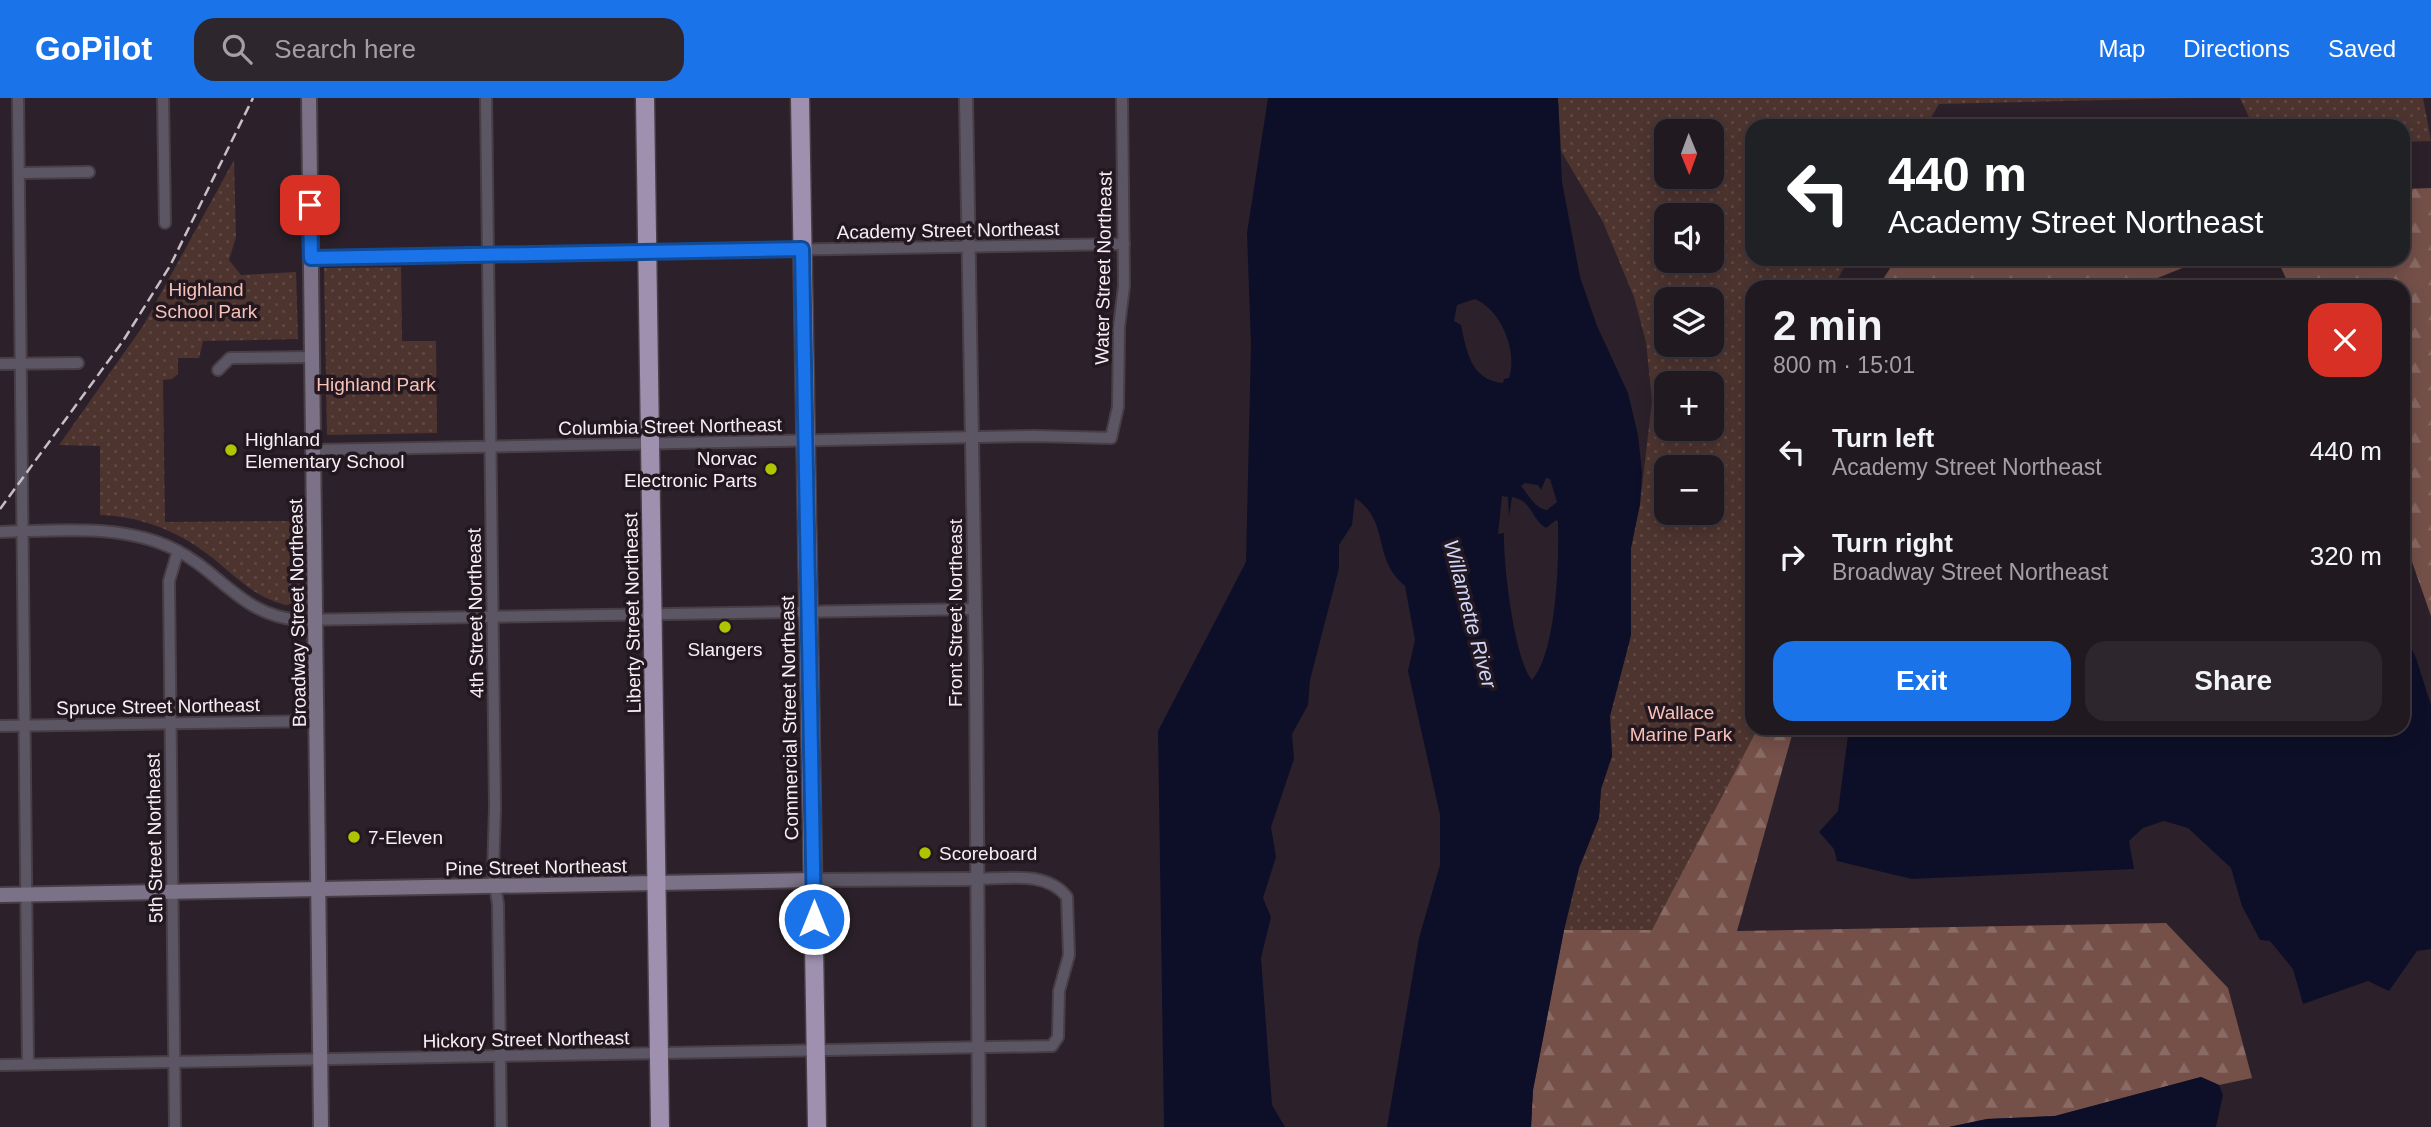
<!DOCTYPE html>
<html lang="en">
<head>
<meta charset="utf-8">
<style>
  :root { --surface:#211920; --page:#2d262d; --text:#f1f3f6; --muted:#a2a0a5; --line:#3e383e; --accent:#1a73e8 }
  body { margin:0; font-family:Helvetica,sans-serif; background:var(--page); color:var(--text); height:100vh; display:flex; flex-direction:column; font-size:26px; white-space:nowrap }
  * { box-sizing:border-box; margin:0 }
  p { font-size:23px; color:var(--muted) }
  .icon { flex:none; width:38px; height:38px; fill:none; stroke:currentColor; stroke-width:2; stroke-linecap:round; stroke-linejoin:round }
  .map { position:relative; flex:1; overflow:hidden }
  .drawer { position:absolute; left:1745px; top:182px; width:665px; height:455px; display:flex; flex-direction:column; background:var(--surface); border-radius:21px; box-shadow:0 4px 18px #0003,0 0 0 2px var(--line) }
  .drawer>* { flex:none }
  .hud { position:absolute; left:1745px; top:21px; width:665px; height:147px; border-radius:21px; box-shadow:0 4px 18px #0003,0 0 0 2px var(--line); background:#202124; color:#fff; overflow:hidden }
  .needle { width:46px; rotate:179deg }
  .controls { position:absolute; left:1654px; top:21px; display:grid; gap:14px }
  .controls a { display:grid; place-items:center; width:70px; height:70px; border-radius:14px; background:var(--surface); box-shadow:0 4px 18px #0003,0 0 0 2px var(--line); font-size:35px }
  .pin { position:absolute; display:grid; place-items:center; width:60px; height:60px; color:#fff; margin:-30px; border-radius:14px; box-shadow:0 4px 10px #0006 }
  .me { position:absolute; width:77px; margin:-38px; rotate:0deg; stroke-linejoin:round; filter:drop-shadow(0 0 5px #0008) }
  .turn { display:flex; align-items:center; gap:24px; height:147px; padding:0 28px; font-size:32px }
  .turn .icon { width:91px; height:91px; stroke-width:2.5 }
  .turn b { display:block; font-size:49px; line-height:60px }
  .round { display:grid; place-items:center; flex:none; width:74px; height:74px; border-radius:21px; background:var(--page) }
  .head { display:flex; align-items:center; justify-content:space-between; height:119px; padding:0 28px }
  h1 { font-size:42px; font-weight:800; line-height:52px }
  .button { display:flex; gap:14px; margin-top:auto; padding:14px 28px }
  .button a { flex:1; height:80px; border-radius:21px; background:var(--accent); color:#fff; font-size:28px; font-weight:800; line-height:80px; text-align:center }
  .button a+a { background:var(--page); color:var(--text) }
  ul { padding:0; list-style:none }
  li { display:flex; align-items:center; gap:21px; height:105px; padding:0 28px }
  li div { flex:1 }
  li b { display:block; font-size:26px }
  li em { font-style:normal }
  header { display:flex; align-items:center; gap:42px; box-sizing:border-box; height:98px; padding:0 35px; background:var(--accent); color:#fff }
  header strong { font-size:33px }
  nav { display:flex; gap:38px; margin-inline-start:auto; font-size:24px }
  .search { width:490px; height:63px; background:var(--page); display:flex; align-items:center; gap:18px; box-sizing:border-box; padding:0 24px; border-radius:21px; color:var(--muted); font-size:26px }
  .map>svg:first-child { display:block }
  .forest { fill:url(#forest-firs) }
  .park { fill:url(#park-dots); fill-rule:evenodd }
  .water { fill:#0d0f28; fill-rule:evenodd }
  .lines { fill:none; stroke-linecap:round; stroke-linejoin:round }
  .minor-casing { stroke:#483e46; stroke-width:14 }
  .tertiary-casing { stroke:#483e46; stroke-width:16 }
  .secondary-casing { stroke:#483e46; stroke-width:18 }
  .trunk-casing { stroke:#483e46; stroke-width:21 }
  .minor { stroke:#5c5664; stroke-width:10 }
  .tertiary { stroke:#5c5664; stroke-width:12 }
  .secondary { stroke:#7b7287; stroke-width:14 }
  .trunk { stroke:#9e90ae; stroke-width:18 }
  .rail { stroke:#c7bfc5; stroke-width:2.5; stroke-dasharray:10 5; stroke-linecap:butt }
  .route-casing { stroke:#114b97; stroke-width:18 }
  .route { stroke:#1a73e8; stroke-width:12 }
  .poi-dot { fill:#b0c502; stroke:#231720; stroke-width:2.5 }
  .labels { text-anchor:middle; stroke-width:7; stroke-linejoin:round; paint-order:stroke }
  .street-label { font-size:19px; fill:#f7eff5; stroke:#231720 }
  .park-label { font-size:19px; fill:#f8c2b7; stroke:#231720 }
  .poi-label { font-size:19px; fill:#f7eff5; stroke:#231720; text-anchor:start }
  .water-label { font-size:21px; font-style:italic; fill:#d1d7fa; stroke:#231720 }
</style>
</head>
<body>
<header>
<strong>GoPilot</strong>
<div class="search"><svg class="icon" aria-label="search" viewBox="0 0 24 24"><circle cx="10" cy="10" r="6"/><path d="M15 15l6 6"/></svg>Search here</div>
<nav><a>Map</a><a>Directions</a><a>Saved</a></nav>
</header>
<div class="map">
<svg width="2431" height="1029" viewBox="0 0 2431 1029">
  <defs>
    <pattern id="forest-firs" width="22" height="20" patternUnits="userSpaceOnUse" patternTransform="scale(1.75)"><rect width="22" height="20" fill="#745049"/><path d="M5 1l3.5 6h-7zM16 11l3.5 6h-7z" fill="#896a64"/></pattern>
    <pattern id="park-dots" width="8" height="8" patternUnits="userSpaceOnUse" patternTransform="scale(1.75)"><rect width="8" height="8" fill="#4d342f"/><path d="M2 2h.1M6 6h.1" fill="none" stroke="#5f4844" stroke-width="1.8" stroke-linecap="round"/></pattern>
  </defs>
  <rect width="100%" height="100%" fill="#2c212a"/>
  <!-- forest -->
  <g class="forest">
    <polygon points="2431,90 2431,518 2403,438 2403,189 2290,189 2277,161 2403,161 2403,91"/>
    <polygon points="1896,161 2205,161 2135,189 1878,189"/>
    <polygon points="1712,415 1752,630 1794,630 1737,833 2166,825 2228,890 2252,980 2219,987 2201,979 2055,1018 1987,1021 1949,1029 1531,1029 1533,992 1564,832 1652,832"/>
  </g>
  <!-- park -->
  <g class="park">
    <path d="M1558 0H2192L1939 6 1926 28H1752V161H1849L1837 182 1838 189H1752V630H1758L1652 832H1564L1579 770 1599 720 1601 691 1612 658 1610 618 1631 537V450L1640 406 1652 303 1646 244 1634 199 1603 124 1561 53ZM1666 33H1712V79H1666ZM1666 117H1712V163H1666ZM1666 201H1712V247H1666ZM1666 285H1712V331H1666ZM1666 369H1712V415H1666Z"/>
    <polygon points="2240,0 2423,0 2431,43 2403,44 2403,28 2253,28"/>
    <path d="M234 62 236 139 229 162 241 177 296 174 298 241 203 243 199 260H178V276L172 281 163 282 165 424 299 423 300 498 298 503 287 507C254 501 232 474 206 455 176 432 138 418 100 417V348L59 347 143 228Z"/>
    <polygon points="401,169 402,243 436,243 437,335 327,337 324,170"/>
  </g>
  <!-- water -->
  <g class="water">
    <path d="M1268 0H1558L1562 84 1580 179 1597 228 1628 295 1638 337 1642 375 1640 406 1631 450V537L1610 618 1612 658 1601 691 1599 720 1579 770 1564 832 1533 992 1531 1029H1387L1419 840 1440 767V717L1408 573 1415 542 1405 488C1371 460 1391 424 1355 400L1352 427 1339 447V470L1310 582 1308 607 1292 636 1294 661 1271 729 1276 759 1263 800 1271 819 1261 860 1272 1007 1285 1029H1164L1158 633 1246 464 1251 247 1247 135ZM1475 201C1501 212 1518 253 1509 280L1504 281 1503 285C1471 282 1467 255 1461 227L1454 223 1457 207ZM1546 380 1550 381 1557 404 1547 412C1535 411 1528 396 1521 388L1525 385 1538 387 1541 392ZM1502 398 1508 399 1509 419 1512 399C1533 403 1530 420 1546 430L1556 422 1558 424C1559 462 1557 553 1532 582 1514 561 1503 464 1504 435L1498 436Z"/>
    <polygon points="2403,533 2416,560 2431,607 2431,851 2417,853 2389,893 2368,883 2303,906 2293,871 2270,843 2260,842 2242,808 2231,770 2188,730 2164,723 2143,730 2129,743 2134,771 1912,781 1837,763 1834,751 1819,734 1838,713 1849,630 2403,630"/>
    <polygon points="2201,979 2219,987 2223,997 2216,1029 1949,1029 1987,1021 2055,1018"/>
  </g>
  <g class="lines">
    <defs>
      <g id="minor">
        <polyline points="18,0 28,966"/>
        <polyline points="163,0 165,125"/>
        <polyline points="486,0 495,709 493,776 498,806 501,1029"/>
        <polyline points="19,75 89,74"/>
        <polyline points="311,160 1124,146"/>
        <polyline points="0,266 78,265"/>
        <polyline points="218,272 230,260 312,259"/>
        <polyline points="314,352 1035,338 1111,340 1118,309 1119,229 1124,188 1122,0"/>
        <path d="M0 434C58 433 121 425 174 451 221 474 241 517 298 522L975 511"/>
        <polyline points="0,628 317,623"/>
        <path d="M0 967 1052 948 1058 939 1059 893 1069 857 1067 799C1046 772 1006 781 976 781"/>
        <polyline points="175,1029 169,483 178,453"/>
      </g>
      <g id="tertiary">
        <polyline points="966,0 976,572 979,1029"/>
        <polyline points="814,782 976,781"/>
      </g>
      <g id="secondary">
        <polyline points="309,0 321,1029"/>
        <polyline points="0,797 814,782"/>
      </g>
      <g id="trunk">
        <polyline points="645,0 660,1029"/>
        <polyline points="800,0 817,1029"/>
      </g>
    </defs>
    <!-- minor casing -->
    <use href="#minor" class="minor-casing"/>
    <!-- tertiary casing -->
    <use href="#tertiary" class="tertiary-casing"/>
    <!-- secondary casing -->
    <use href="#secondary" class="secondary-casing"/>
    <!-- trunk casing -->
    <use href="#trunk" class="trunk-casing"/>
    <!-- minor -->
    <use href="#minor" class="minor"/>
    <!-- tertiary -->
    <use href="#tertiary" class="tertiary"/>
    <!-- secondary -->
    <use href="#secondary" class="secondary"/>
    <!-- trunk -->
    <use href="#trunk" class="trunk"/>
    <!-- rail -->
    <polyline class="rail" points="0,411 123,243 170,168 253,0"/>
  </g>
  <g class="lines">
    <defs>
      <polyline id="route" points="310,107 311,160 802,151 814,821"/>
    </defs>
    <!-- route casing -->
    <use href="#route" class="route-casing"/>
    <!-- route -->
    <use href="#route" class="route"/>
  </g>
  <!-- markers -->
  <g class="poi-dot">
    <circle cx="231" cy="352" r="7"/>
    <circle cx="771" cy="371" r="7"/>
    <circle cx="725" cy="529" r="7"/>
    <circle cx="354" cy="739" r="7"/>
    <circle cx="925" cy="755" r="7"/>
  </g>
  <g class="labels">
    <!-- street labels -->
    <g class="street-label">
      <text transform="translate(948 132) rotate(-1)" y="7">Academy Street Northeast</text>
      <text transform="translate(1103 170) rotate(-89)" y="7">Water Street Northeast</text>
      <text transform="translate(670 328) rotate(-1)" y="7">Columbia Street Northeast</text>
      <text transform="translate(297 515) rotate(-91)" y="7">Broadway Street Northeast</text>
      <text transform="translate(475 515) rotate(-91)" y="7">4th Street Northeast</text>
      <text transform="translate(632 515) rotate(-91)" y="7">Liberty Street Northeast</text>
      <text transform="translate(955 515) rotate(-90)" y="7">Front Street Northeast</text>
      <text transform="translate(158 608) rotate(-1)" y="7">Spruce Street Northeast</text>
      <text transform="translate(789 620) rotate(-91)" y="7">Commercial Street Northeast</text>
      <text transform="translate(154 740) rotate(-91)" y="7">5th Street Northeast</text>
      <text transform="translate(536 769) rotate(-1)" y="7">Pine Street Northeast</text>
      <text transform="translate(526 941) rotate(-1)" y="7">Hickory Street Northeast</text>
    </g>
    <!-- park labels -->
    <g class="park-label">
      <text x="206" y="198">Highland<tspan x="206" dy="22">School Park</tspan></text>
      <text x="376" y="293">Highland Park</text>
      <text x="1681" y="621">Wallace<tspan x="1681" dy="22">Marine Park</tspan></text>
    </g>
    <!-- poi labels -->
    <g class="poi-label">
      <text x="245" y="348">Highland<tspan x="245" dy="22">Elementary School</tspan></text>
      <text x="757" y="367" text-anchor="end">Norvac<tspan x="757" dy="22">Electronic Parts</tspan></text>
      <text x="725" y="558" text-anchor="middle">Slangers</text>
      <text x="368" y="746">7-Eleven</text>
      <text x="939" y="762">Scoreboard</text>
    </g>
    <!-- water labels -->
    <g class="water-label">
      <text transform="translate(1470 516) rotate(75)" y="7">Willamette River</text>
    </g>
  </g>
</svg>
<div class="controls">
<a><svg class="needle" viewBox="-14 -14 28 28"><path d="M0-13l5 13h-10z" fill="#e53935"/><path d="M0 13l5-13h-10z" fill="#a2a0a5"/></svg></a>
<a><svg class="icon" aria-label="sound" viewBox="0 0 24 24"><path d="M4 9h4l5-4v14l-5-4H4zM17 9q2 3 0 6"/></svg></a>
<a><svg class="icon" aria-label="layers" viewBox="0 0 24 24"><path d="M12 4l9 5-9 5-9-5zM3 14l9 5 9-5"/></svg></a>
<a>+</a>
<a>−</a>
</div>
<div class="pin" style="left:310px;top:107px;background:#d93025"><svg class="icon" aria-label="arrive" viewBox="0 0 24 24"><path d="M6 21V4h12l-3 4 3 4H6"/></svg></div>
<svg class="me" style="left:814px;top:821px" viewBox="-20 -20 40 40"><circle r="17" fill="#1a73e8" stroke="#fff" stroke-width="3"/><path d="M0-11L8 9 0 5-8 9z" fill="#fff"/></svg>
<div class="hud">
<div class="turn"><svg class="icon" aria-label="left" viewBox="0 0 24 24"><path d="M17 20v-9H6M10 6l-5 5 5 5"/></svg><div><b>440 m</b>Academy Street Northeast</div></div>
</div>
<section class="drawer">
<div class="head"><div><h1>2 min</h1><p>800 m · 15:01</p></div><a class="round" style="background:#d93025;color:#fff"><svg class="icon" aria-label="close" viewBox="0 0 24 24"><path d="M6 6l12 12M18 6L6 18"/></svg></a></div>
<ul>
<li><svg class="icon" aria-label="left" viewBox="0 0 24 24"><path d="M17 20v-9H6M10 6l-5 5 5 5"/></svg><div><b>Turn left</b><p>Academy Street Northeast</p></div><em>440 m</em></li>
<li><svg class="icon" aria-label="right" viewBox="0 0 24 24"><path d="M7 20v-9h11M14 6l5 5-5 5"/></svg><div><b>Turn right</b><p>Broadway Street Northeast</p></div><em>320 m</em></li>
</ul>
<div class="button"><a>Exit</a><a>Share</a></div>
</section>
</div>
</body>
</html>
